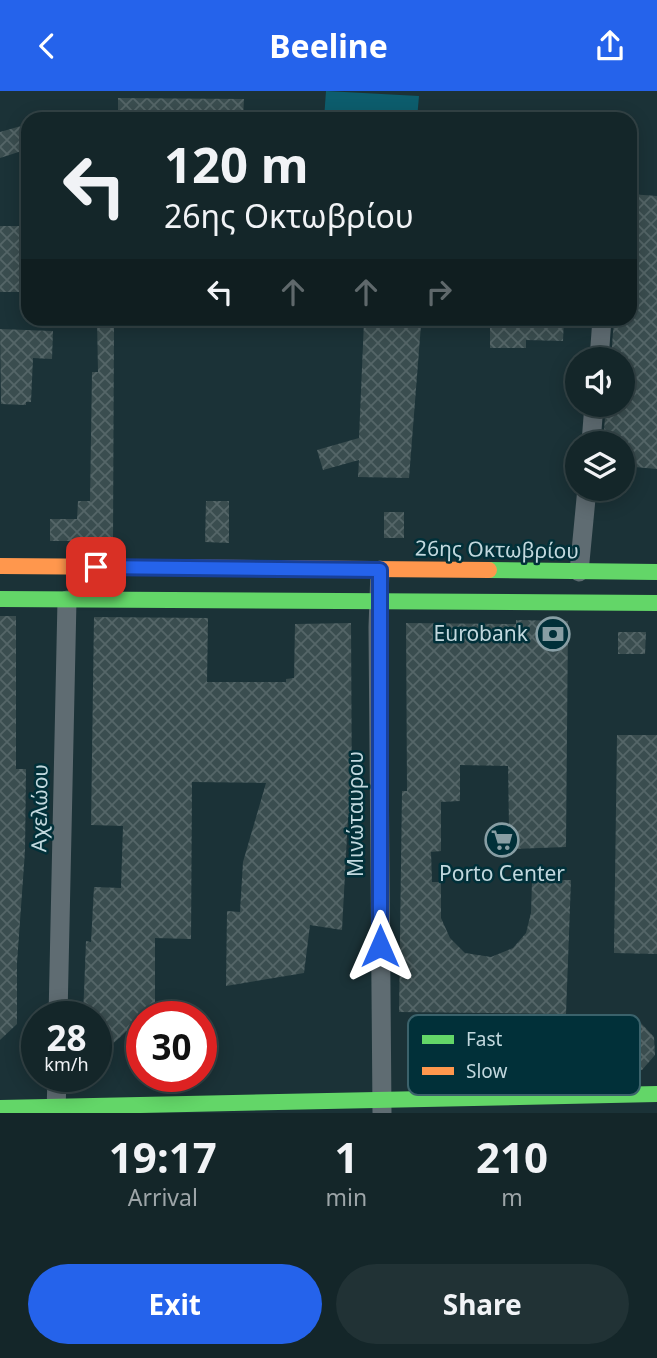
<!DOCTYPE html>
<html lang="en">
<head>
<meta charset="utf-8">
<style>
  :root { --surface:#142629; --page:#213235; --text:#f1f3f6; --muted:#9da5a8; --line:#334346; --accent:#2563eb }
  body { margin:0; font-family:"Noto Sans",sans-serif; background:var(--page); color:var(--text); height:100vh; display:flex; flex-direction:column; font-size:26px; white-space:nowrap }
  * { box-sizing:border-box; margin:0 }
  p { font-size:23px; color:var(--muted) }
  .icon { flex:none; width:38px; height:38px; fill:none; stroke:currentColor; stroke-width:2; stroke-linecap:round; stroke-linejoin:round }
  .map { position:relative; height:1022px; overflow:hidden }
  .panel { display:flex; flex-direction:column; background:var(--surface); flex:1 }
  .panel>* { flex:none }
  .hud { position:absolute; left:21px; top:21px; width:616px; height:214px; border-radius:21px; box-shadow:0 4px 18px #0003,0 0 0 2px var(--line); background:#142629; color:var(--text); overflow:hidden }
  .fabs { position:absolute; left:565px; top:256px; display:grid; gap:14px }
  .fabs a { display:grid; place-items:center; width:70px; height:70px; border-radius:50%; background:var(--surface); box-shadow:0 4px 18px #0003,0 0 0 2px var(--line); font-size:35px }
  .speed { position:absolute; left:21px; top:910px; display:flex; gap:14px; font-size:35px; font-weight:700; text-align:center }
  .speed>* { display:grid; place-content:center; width:91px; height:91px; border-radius:50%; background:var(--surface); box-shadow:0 4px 18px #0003,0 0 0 2px var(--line); line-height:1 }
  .speed small { font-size:18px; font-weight:400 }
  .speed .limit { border:10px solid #d22; background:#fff; color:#111 }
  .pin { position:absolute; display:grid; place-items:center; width:60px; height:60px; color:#fff; margin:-30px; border-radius:14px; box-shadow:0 4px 10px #0006 }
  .me { position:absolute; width:77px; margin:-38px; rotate:0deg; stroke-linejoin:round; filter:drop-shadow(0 0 5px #0008) }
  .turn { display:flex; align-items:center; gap:24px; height:147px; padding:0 28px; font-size:32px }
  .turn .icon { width:91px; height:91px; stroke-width:2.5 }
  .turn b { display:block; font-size:49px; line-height:60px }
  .lanes { display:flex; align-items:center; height:66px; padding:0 28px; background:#0003; justify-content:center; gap:35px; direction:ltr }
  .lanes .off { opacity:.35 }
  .eta { display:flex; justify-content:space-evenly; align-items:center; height:119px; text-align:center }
  .eta b { font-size:42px; font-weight:700; line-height:49px }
  .button { display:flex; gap:14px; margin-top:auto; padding:14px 28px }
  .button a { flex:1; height:80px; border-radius:42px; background:var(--accent); color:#fff; font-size:28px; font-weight:700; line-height:80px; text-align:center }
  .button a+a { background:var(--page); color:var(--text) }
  header { display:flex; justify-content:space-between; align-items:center; height:91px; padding:0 28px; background:var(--accent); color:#fff; font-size:32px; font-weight:700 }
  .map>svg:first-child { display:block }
  .park { fill:#0d5d6d }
  .building { fill:url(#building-cross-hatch) }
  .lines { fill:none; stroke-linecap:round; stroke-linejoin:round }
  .street { stroke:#5f6c72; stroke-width:19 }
  .fast { stroke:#63d668; stroke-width:16 }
  .slow { stroke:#ff974d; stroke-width:16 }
  .route-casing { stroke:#184099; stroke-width:18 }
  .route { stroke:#2563eb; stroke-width:12 }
  .labels { text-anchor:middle; stroke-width:5; stroke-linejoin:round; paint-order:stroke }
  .street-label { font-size:21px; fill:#c2d8de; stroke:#013039 }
  .poi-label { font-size:21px; fill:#c2d8de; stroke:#013039; text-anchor:end }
  .key { fill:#013039; stroke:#3b626b; stroke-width:2 }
  .key-label { font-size:19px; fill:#c2d8de }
</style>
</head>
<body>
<header><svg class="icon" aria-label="back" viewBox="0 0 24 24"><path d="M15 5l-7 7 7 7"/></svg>Beeline<svg class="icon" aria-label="share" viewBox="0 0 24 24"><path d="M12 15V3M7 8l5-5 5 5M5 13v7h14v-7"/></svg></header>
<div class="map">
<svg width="657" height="1022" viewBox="0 0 657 1022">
  <defs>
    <pattern id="building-cross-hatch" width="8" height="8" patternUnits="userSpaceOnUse" patternTransform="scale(1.75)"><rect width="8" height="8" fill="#3a4d4f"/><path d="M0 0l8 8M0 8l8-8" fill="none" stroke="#556668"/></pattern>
  </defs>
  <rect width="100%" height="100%" fill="#1b3237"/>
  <!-- park -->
  <polygon class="park" points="326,0 419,5 417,28 324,28"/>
  <!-- building -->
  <g class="building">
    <polygon points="118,7 244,8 243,28 118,28"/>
    <polygon points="28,33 28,58 0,67 0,41"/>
    <polygon points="630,103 657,105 657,378 623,375 623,352 603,352 606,313 623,313 623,268 611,268 614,228 630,228"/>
    <rect x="0" y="135" width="28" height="66"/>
    <polygon points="97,228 114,228 113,450 50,450 50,428 77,428 78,410 90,410 92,281 98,281"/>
    <polygon points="490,228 564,228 563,250 526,249 526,257 490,257"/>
    <polygon points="364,230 421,234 409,387 358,386 359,369 323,379 317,359 359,347"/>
    <polygon points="0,238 53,240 52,268 33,267 31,311 26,311 26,314 1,313"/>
    <polygon points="206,410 229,410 229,452 205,451"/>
    <rect x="384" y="421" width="20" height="26"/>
    <polygon points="0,525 16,525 16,678 26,678 25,760 17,872 17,933 0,949"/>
    <polygon points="94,526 208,527 207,591 286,591 286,588 294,587 295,533 351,532 352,727 348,726 342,839 310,834 304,882 226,895 227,820 240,821 243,771 266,692 192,691 191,848 155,847 155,926 142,926 142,937 129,938 107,958 96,947 96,926 83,926 86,850 91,851 94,796 121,797 123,735 91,734"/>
    <polygon points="516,529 568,530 566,756 513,758 512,736 509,736 508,675 460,674 460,710 441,711 441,760 431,761 432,791 441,791 441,827 450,847 465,862 491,866 513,857 526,842 531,822 532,790 571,789 566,923 399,921 402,700 407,700 406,532 516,533"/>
    <polygon points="618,541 646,541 645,563 618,563"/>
    <polygon points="617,644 657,644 657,863 614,862"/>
    <polygon points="639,930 654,946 655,964 642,979 619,981 607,968 605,946 620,931"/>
  </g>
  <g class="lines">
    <!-- street -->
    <g class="street">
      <polyline points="599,268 602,228"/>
      <polyline points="591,352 594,313"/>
      <polyline points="380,479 378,536 382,1021"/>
      <polyline points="579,481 587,397"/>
      <polyline points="58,926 67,509"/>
      <polyline points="56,1022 57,985"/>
    </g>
    <!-- fast -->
    <g class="fast">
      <polyline points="489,479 657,481"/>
      <polyline points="0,508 657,512"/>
      <polyline points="0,1017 657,1003"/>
    </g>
    <!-- slow -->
    <polyline class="slow" points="0,475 489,479"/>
  </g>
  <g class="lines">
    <defs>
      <polyline id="route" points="96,476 380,479 380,855"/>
    </defs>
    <!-- route casing -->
    <use href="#route" class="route-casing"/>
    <!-- route -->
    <use href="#route" class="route"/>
  </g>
  <!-- icons -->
  <defs>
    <symbol id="bank-ring" viewBox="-11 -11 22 22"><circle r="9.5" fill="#013039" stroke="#889ea4" stroke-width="1.5"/><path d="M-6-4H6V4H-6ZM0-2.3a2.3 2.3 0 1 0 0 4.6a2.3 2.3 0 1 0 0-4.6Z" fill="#889ea4"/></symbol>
    <symbol id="supermarket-ring" viewBox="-11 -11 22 22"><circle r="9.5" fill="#013039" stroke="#889ea4" stroke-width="1.5"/><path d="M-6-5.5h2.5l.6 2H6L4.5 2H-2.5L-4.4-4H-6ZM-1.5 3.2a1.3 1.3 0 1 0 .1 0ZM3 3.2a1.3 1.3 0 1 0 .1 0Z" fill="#889ea4"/></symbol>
  </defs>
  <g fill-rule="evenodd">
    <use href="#bank-ring" x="534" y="524" width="38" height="38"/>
    <use href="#supermarket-ring" x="483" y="730" width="38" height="38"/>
  </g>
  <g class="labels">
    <!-- street labels -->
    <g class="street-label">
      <text transform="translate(497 459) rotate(1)" y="7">26ης Οκτωβρίου</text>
      <text transform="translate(40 717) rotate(-89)" y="7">Αχελώου</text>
      <text transform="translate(356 723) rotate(-90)" y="7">Μινώταυρου</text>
    </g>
    <!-- poi labels -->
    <g class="poi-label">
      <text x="528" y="550">Eurobank</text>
      <text x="502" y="790" text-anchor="middle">Porto Center</text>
    </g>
  </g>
  <!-- legend -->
  <rect x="408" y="924" width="232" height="80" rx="10" class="key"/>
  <rect x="422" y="944" width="32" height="9" fill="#63d668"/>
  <rect x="422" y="976" width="32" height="8" fill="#ff974d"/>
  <g class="key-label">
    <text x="466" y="955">Fast</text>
    <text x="466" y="987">Slow</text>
  </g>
</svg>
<div class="fabs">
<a><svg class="icon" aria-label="sound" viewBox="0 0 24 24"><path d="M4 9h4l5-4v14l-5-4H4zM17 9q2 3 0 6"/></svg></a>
<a><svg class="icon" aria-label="layers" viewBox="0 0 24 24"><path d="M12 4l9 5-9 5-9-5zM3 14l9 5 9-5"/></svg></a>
</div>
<div class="speed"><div>28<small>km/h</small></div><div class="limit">30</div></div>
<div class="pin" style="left:96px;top:476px;background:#d93025"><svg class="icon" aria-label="arrive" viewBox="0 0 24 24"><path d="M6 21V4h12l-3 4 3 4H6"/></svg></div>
<svg class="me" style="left:380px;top:855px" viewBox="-20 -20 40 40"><path d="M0-17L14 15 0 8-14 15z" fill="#2563eb" stroke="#fff" stroke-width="4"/></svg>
<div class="hud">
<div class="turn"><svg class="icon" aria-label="left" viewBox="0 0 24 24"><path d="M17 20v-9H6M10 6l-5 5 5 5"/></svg><div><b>120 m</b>26ης Οκτωβρίου</div></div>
<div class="lanes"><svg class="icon" aria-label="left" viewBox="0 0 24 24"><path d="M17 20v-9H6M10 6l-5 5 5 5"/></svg><svg class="icon off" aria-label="ahead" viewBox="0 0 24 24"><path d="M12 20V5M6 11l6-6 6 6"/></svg><svg class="icon off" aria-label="ahead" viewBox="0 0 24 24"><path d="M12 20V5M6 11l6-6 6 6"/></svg><svg class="icon off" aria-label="right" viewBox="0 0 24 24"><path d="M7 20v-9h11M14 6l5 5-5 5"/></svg></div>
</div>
</div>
<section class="panel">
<div class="eta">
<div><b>19:17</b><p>Arrival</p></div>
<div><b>1</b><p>min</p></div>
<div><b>210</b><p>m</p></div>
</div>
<div class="button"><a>Exit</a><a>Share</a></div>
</section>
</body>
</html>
